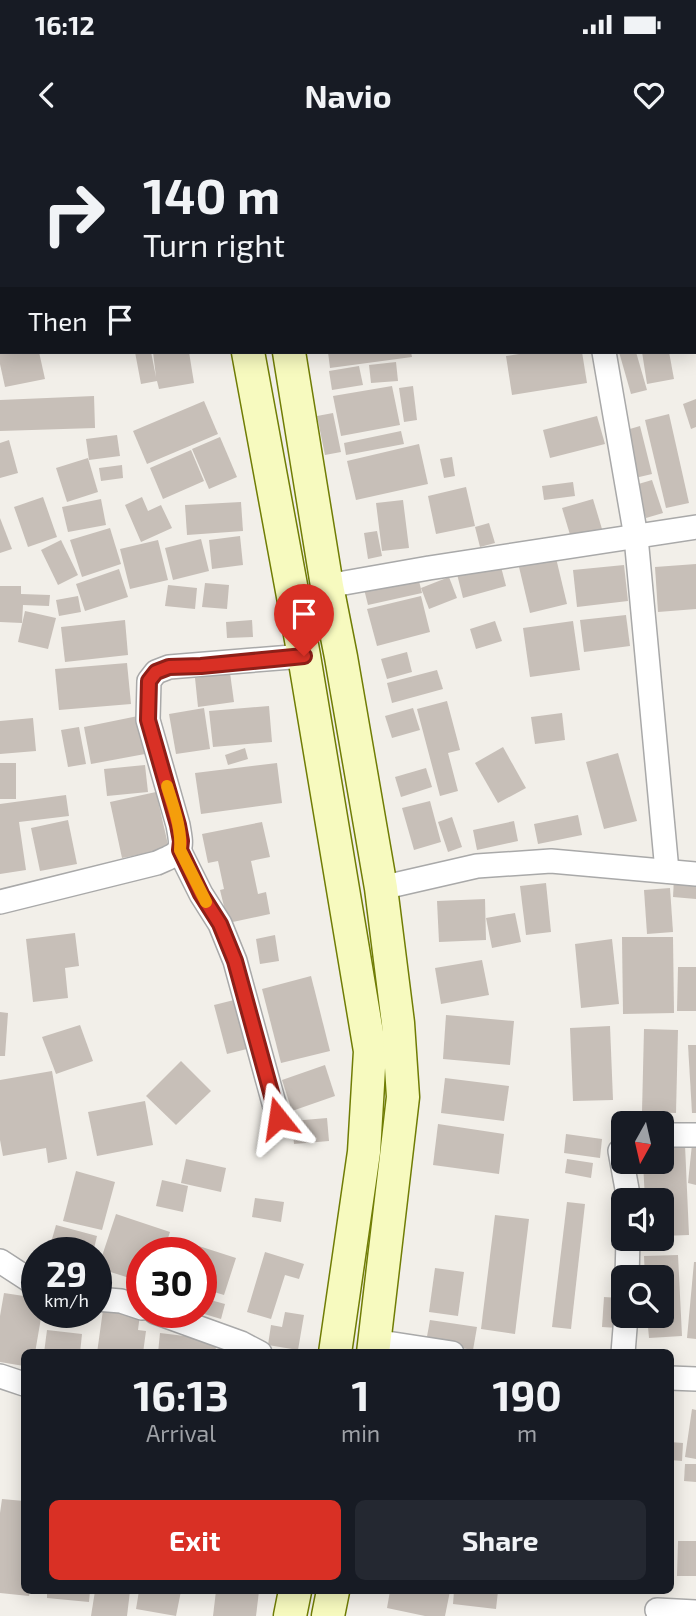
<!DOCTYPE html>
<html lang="en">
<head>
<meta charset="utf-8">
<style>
  :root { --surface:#171b24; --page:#242831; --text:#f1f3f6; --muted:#9ea1a6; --accent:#d93025 }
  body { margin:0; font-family:"Exo 2",sans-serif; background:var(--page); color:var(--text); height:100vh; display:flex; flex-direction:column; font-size:26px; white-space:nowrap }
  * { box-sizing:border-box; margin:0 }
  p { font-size:23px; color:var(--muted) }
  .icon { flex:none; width:38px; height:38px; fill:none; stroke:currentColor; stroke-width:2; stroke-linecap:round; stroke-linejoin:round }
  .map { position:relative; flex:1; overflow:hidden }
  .drawer { position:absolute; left:21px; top:1209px; width:653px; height:245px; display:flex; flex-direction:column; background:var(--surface); border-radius:10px; box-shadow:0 4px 18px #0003 }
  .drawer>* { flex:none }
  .top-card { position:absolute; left:0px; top:0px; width:696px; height:214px; box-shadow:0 4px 18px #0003; background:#171b24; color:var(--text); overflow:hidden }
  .needle { width:46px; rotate:188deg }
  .controls { position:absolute; left:611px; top:971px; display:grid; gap:14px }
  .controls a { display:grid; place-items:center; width:63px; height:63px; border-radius:10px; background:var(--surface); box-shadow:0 4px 18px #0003; font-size:35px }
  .speed { position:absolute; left:21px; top:1097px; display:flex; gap:14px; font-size:35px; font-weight:700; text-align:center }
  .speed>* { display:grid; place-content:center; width:91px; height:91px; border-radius:50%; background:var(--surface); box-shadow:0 4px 18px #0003; line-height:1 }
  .speed small { font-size:18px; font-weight:400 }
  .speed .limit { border:10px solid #d22; background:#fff; color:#111 }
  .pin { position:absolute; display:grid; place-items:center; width:60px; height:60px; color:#fff; margin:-72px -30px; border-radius:50% 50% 50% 0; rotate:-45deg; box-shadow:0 0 7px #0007 }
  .pin .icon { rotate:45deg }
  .me { position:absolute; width:77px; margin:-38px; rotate:345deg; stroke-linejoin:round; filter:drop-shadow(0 0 5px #0008) }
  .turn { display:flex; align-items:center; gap:24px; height:147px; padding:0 28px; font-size:32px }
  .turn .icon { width:91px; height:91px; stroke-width:2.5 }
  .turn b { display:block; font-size:49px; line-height:60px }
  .then { display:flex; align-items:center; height:66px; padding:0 28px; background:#0003; gap:14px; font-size:26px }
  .eta { display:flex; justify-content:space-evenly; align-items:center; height:119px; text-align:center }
  .eta b { font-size:42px; font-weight:700; line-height:49px }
  .cta { display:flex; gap:14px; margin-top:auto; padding:14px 28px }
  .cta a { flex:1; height:80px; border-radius:10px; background:var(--accent); color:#fff; font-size:28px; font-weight:700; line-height:80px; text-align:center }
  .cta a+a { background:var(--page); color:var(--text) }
  .status { display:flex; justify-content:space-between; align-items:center; height:49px; padding:0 35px; background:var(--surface); direction:ltr }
  .status svg { height:19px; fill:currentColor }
  header { display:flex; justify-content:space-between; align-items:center; height:91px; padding:0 28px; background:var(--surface); font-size:32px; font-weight:700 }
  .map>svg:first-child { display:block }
  .education { fill:#ffffe5 }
  .building { fill:#c7bfb8 }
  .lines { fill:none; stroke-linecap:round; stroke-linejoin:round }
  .minor-casing { stroke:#a9a9a9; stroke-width:26 }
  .secondary-casing { stroke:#707d05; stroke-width:35 }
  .minor { stroke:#fff; stroke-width:23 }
  .secondary { stroke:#f7fabf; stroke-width:32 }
  .route-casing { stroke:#8d1f18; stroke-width:18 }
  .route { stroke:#d93025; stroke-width:12 }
  .slow { stroke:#f59e0b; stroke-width:12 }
</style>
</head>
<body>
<div class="status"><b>16:12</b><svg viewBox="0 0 49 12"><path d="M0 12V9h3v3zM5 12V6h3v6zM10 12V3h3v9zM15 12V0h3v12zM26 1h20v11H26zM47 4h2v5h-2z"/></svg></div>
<header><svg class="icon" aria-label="back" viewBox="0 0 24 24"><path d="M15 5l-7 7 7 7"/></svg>Navio<svg class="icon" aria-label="heart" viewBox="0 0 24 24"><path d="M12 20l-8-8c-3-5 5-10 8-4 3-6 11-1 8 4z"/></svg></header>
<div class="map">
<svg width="696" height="1476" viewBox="0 0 696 1476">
  <rect width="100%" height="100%" fill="#f2efe9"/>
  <!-- education -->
  <polygon class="education" points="295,0 696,0 696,70 695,70 695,2 295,2"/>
  <!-- building -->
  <g class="building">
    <polygon points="0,212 39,212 45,239 5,247 0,224"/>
    <polygon points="135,212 151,212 156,237 153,212 189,212 194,243 159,249 157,241 141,244"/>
    <polygon points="328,212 411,212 412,217 330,228"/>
    <polygon points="532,212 582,212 587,243 512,255 506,216"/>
    <polygon points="619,212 636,212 647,250 631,254"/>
    <polygon points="642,212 669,212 674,239 647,244"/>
    <polygon points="396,222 398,241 371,243 369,225"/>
    <polygon points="359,226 363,245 332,250 329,231"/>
    <polygon points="392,246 400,285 341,296 333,256"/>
    <polygon points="413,246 417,280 404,282 399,248"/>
    <polygon points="94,256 95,288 0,291 0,260"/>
    <polygon points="696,259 696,287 691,289 683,264"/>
    <polygon points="204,261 218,294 147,324 133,291"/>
    <polygon points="333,273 341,312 325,315 317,276"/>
    <polygon points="669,274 689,363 666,368 645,280"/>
    <polygon points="597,276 605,304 550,318 543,290"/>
    <polygon points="640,286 652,334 635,338 623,291"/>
    <polygon points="401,291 404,304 346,315 344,303"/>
    <polygon points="117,295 120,316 89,320 86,299"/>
    <polygon points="220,297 237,337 209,349 192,309"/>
    <polygon points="9,300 18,333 0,338 0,303"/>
    <polygon points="419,304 428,344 356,360 347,321"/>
    <polygon points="191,310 204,341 163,359 150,328"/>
    <polygon points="452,317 455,336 444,338 440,319"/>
    <polygon points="88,318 98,352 67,362 56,328"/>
    <polygon points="122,325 123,338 101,341 99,328"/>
    <polygon points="652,340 663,373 646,378 635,345"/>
    <polygon points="573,342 575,356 544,360 542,346"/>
    <polygon points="466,347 475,386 436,394 428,356"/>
    <polygon points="43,357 57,397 28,407 14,367"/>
    <polygon points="142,357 148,371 161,365 172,388 141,402 125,365"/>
    <polygon points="101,359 106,385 68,392 62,367"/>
    <polygon points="593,359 602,389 571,398 562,368"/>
    <polygon points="403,360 409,408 382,411 376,363"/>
    <polygon points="241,362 243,391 187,395 185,365"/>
    <polygon points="0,378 12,409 0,413"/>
    <polygon points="489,383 495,403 480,407 475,387"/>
    <polygon points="110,388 121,424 82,437 70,400"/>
    <polygon points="377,391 382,416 368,419 364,393"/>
    <polygon points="240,396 243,425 212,429 209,400"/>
    <polygon points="201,399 209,431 173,440 165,408"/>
    <polygon points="61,400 78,435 58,445 41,410"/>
    <polygon points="158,400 168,440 130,449 120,409"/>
    <polygon points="556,418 567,464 530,473 519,427"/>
    <polygon points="500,423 506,446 463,458 457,434"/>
    <polygon points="696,424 696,469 658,472 655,427"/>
    <polygon points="624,425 628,461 577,467 573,430"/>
    <polygon points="119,429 128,457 85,471 76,444"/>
    <polygon points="417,433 422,453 368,465 363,445"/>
    <polygon points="449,437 457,458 429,469 421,448"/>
    <polygon points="205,443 229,445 227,469 202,467"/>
    <polygon points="168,445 197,448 195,469 165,466"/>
    <polygon points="0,446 21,446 21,454 50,455 49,466 23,465 22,483 0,482"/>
    <polygon points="78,456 81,472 59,476 56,460"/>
    <polygon points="421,456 430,492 377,506 367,469"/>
    <polygon points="25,471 56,478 48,509 18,502"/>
    <polygon points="626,475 630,506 584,512 580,480"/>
    <polygon points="125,480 128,515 65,522 61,487"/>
    <polygon points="252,480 253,497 227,498 226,482"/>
    <polygon points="495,481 502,501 476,509 470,489"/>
    <polygon points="573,481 580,530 530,537 523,488"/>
    <polygon points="407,512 412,532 387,539 381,519"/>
    <polygon points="127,523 131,564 59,570 55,529"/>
    <polygon points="437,530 443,549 392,563 387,543"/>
    <polygon points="230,533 234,562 198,567 195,538"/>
    <polygon points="447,561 460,610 448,613 458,651 440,656 417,569"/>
    <polygon points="269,566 272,602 213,607 209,571"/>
    <polygon points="204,568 210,609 176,614 169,574"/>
    <polygon points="413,568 420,590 392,598 385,576"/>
    <polygon points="562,573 565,600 535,604 531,577"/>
    <polygon points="138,576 145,614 91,624 84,587"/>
    <polygon points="33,578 36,611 0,614 0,581"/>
    <polygon points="79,587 86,624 68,627 61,590"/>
    <polygon points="503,607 526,648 498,663 475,623"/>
    <polygon points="245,608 248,619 228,625 225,615"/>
    <polygon points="618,613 637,681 604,689 586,622"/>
    <rect x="0" y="623" width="16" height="36"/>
    <polygon points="277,623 282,663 201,674 195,633"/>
    <polygon points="145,625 148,652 107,656 104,629"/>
    <polygon points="426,628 432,647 401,657 395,637"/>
    <polygon points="156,652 169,709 122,718 110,662"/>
    <polygon points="66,655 69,676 19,682 26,730 0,734 0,664"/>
    <polygon points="430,661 441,702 414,710 402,668"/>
    <polygon points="578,675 582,695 538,704 534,684"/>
    <polygon points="452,677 462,707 448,712 438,682"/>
    <polygon points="68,680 77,724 40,731 31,688"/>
    <polygon points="514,681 518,701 477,710 473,690"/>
    <polygon points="262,682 270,717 251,721 258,754 266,752 270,774 228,783 220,750 224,749 218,721 208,723 202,694"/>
    <polygon points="674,738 696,740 696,759 673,757"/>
    <polygon points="546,743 551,792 526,795 520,746"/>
    <polygon points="670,748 673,792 647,794 644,750"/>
    <polygon points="485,759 486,800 439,802 437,761"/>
    <polygon points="515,773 521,802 492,808 486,778"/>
    <polygon points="75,793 79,826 65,828 68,858 33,862 26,799"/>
    <polygon points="275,795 279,821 260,824 256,799"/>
    <polygon points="622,797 673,797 674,873 623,874"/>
    <polygon points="612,799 619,864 581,868 575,804"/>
    <polygon points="482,820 489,855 441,864 435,828"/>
    <polygon points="678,827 696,827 696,871 677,871"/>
    <polygon points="311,836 330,911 281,923 262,849"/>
    <polygon points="238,859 251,908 227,914 214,865"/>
    <polygon points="0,872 8,873 5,916 0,916"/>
    <polygon points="446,875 514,881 510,925 443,919"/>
    <polygon points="80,885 93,921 56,934 42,897"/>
    <polygon points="610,886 613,960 573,961 570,888"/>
    <polygon points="644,889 678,890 676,973 642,972"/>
    <polygon points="688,905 696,905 696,973 692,973"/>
    <polygon points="181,921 211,951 176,985 146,956"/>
    <polygon points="325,925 335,956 292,971 282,940"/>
    <polygon points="52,931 67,1019 48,1023 46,1008 3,1016 0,1000 0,940"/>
    <polygon points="445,938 509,946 504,981 441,973"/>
    <polygon points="145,961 153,1005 97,1016 88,972"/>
    <polygon points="327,978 329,1001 294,1004 292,981"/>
    <polygon points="438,984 504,994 499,1034 433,1025"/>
    <polygon points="566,994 602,999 600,1018 564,1013"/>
    <polygon points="692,1004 696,1005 696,1045 688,1043"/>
    <polygon points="685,1005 689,1095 662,1096 662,1060 645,1060 643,1022 662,1022 662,1006"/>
    <polygon points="186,1019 226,1028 221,1052 181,1043"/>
    <polygon points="567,1019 593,1023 591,1038 565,1033"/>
    <polygon points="76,1031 115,1042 102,1090 63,1081"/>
    <polygon points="162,1040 188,1046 183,1072 156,1066"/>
    <polygon points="255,1058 284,1062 281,1082 252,1077"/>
    <polygon points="567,1062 585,1064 571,1189 552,1187"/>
    <polygon points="116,1074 170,1092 163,1113 142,1113 142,1142 98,1128"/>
    <polygon points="495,1075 529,1079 515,1194 481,1189"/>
    <polygon points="56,1085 97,1096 93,1113 48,1113"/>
    <polygon points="177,1099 236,1118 224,1155 201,1148 201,1113 173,1113"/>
    <polygon points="265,1112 304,1124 299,1139 285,1135 271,1179 247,1172"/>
    <polygon points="678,1115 682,1196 649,1198 647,1176 662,1176 662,1138 645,1138 644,1116"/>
    <polygon points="694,1122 696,1122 696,1199 687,1198"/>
    <polygon points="435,1128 464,1132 458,1176 429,1172"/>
    <polygon points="4,1153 37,1158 37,1172 42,1172 35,1213 24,1213 24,1226 0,1222 0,1176"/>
    <polygon points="604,1157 620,1158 618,1188 602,1187"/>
    <polygon points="203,1158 225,1164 221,1179 201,1173"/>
    <polygon points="103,1170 140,1174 138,1190 146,1191 143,1213 97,1213"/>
    <polygon points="285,1172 304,1175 298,1210 268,1205 271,1185 282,1187"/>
    <polygon points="430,1180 477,1187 473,1210 426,1202"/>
    <polygon points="47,1190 82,1194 80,1213 44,1213"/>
    <polygon points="160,1193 217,1200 215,1213 158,1213"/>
    <polygon points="692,1269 696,1270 696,1319 685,1317"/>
    <polygon points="670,1302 683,1303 682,1321 670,1320"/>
    <polygon points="685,1324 696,1324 696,1342 684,1341"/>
    <polygon points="2,1359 24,1361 24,1451 30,1451 29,1456 0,1453 0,1373"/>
    <polygon points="678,1401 696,1401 696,1436 677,1436"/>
    <polygon points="47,1451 90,1451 89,1462 47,1458"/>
    <polygon points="95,1451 130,1451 127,1476 91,1476"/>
    <polygon points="139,1451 181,1451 176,1476 136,1469"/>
    <polygon points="216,1451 259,1451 256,1476 213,1476"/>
    <polygon points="390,1451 450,1451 445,1476 425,1476 387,1468"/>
    <polygon points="454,1451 498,1451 496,1469 453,1464"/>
  </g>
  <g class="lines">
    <defs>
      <g id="minor">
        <polyline points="695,102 696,102"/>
        <polyline points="0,143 2,142"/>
        <polyline points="604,212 636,397 667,731"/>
        <polyline points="327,446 429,428 696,387"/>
        <polyline points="179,710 201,754 220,784 235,821 278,978"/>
        <polyline points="381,748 477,726 551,721 696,734"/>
        <path d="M0 762 157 723C182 712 183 712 178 685L148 580 149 541 156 532 169 527 304 516"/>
        <polyline points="662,995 696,995"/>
        <polyline points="623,1008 620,1011 629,1060"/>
        <polyline points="0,1121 37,1145"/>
        <polyline points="627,1138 628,1099"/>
        <polyline points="96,1159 121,1161 142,1168"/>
        <polyline points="155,1172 241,1203 260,1213"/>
        <polyline points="374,1201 452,1213"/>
        <polyline points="623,1213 626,1176"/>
        <polyline points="0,1236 24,1244"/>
        <polyline points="670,1238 696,1239"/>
        <polyline points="657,1470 696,1472"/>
      </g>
      <g id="secondary">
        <polyline points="208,0 209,2"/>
        <polyline points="252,0 252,2"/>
        <polyline points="248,212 304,516 370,911 364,1012 335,1213"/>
        <polyline points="289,212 327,446 341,517 381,748 398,883 403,957 373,1213"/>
        <polyline points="290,1476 295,1451"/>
        <polyline points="328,1476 333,1451"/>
      </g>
    </defs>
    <!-- minor casing -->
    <use href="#minor" class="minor-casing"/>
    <!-- secondary casing -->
    <use href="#secondary" class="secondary-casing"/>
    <!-- minor -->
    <use href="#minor" class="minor"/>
    <!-- secondary -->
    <use href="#secondary" class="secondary"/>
  </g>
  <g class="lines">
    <defs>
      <polyline id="route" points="278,978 235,821 220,784 201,754 180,710 181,701 178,685 148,580 149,541 156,532 169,527 201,526 304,516"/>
    </defs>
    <!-- route casing -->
    <use href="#route" class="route-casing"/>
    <!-- route -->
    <use href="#route" class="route"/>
    <!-- slow -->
    <path class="slow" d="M167 646C173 666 182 688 180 710L206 762"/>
  </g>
</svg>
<div class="controls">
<a><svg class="needle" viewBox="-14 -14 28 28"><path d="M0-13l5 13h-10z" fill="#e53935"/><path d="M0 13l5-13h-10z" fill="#9ea1a6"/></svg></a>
<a><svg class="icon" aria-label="sound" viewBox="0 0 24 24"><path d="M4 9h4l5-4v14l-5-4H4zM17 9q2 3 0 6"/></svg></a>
<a><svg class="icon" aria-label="search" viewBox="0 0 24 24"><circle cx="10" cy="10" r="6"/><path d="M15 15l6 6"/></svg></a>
</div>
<div class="speed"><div>29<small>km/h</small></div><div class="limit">30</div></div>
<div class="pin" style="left:304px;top:516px;background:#d93025"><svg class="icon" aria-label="arrive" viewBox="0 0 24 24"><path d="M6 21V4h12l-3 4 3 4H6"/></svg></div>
<svg class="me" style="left:278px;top:978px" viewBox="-20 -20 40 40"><path d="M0-17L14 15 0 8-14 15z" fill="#d93025" stroke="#fff" stroke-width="4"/></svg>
<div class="top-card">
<div class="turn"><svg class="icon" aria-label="right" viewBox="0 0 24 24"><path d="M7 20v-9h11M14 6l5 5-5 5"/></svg><div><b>140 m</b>Turn right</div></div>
<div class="then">Then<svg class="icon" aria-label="arrive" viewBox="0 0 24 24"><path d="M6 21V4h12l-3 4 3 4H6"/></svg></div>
</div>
<section class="drawer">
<div class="eta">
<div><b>16:13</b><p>Arrival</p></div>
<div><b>1</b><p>min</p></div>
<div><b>190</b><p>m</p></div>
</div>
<div class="cta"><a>Exit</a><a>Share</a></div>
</section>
</div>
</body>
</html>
